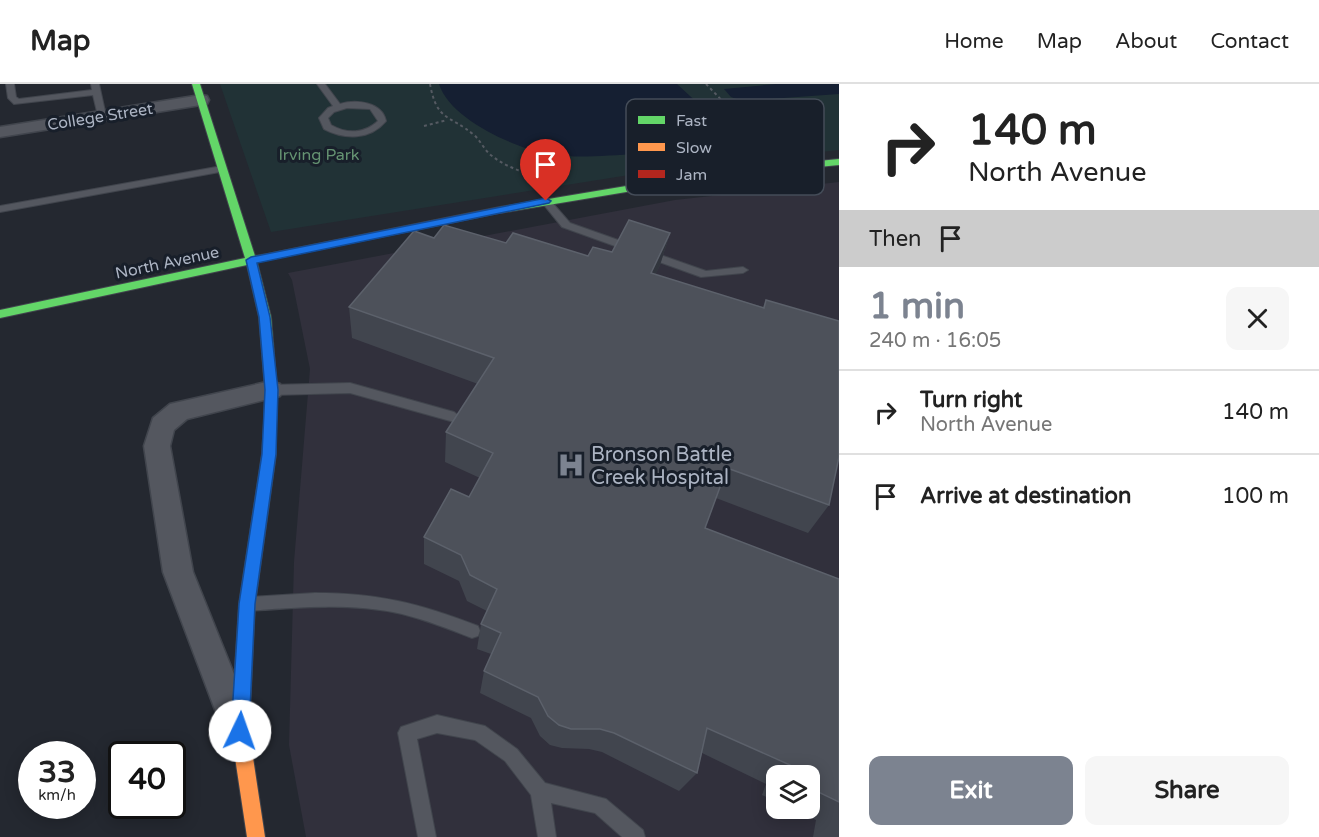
<!DOCTYPE html>
<html lang="en">
<head>
<meta charset="utf-8">
<style>
  :root { --surface:#fff; --page:#f6f6f6; --text:#222; --muted:#767676; --line:#e0e0e0; --accent:#7c8390 }
  body { margin:0; font-family:"Varela Round",sans-serif; background:var(--page); color:var(--text); height:100vh; display:flex; flex-direction:column; font-size:22px; white-space:nowrap }
  * { box-sizing:border-box; margin:0 }
  p { font-size:20px; color:var(--muted) }
  .icon { flex:none; width:33px; height:33px; fill:none; stroke:currentColor; stroke-width:2; stroke-linecap:round; stroke-linejoin:round }
  .map { position:relative; flex:1; overflow:hidden }
  .side { display:flex; flex-direction:column; background:var(--surface); width:480px }
  .side>* { flex:none }
  .guide { background:#fff; color:var(--text); overflow:hidden }
  .buttons { position:absolute; left:766px; top:681px; display:grid; gap:12px }
  .buttons a { display:grid; place-items:center; width:54px; height:54px; border-radius:12px; background:var(--surface); box-shadow:0 3px 15px #0003; font-size:30px }
  .speed { position:absolute; left:18px; top:657px; display:flex; gap:12px; font-size:30px; font-weight:700; text-align:center }
  .speed>* { display:grid; place-content:center; width:78px; height:78px; border-radius:50%; background:var(--surface); box-shadow:0 3px 15px #0003; line-height:1 }
  .speed small { font-size:15px; font-weight:400 }
  .speed .limit { border:3px solid #111; border-radius:9px; background:#fff; color:#111 }
  .pin { position:absolute; display:grid; place-items:center; width:51px; height:51px; color:#fff; margin:-62px -26px; border-radius:50% 50% 50% 0; rotate:-45deg; box-shadow:0 0 6px #0007 }
  .pin .icon { rotate:45deg }
  .me { position:absolute; width:66px; margin:-33px; rotate:3deg; stroke-linejoin:round; filter:drop-shadow(0 0 4px #0008) }
  .turn { display:flex; align-items:center; gap:21px; height:126px; padding:0 30px; font-size:27px }
  .turn .icon { width:78px; height:78px; stroke-width:2.5 }
  .turn b { display:block; font-size:42px; line-height:51px }
  .then { display:flex; align-items:center; height:57px; padding:0 30px; background:#0003; gap:12px; font-size:22px }
  .round { display:grid; place-items:center; flex:none; width:63px; height:63px; border-radius:12px; background:var(--page) }
  .headline { display:flex; align-items:center; justify-content:space-between; height:102px; padding:0 30px }
  h1 { font-size:36px; font-weight:800; line-height:45px; color:var(--accent) }
  .cta { display:flex; gap:12px; margin-top:auto; padding:12px 30px }
  .cta a { flex:1; height:69px; border-radius:12px; background:var(--accent); color:#fff; font-size:24px; font-weight:800; line-height:69px; text-align:center }
  .cta a+a { background:var(--page); color:var(--text) }
  ul { padding:0; list-style:none }
  li { display:flex; align-items:center; gap:18px; height:84px; padding:0 30px; border-top:2px solid var(--line) }
  li div { flex:1 }
  li b { display:block; font-size:22px }
  li em { font-style:normal }
  header { display:flex; align-items:center; gap:36px; box-sizing:border-box; height:84px; padding:0 30px; background:var(--surface); border-bottom:2px solid var(--line) }
  header strong { font-size:28px }
  nav { display:flex; gap:33px; margin-inline-start:auto; font-size:21px }
  main { display:flex; flex:1; min-height:0 }
  .map>svg:first-child { display:block }
  .medical { fill:#31303c; fill-rule:evenodd }
  .green { fill:#213236 }
  .water { fill:#151f32 }
  .lines { fill:none; stroke-linecap:round; stroke-linejoin:round }
  .lane-casing { stroke:#41454d; stroke-width:2 }
  .street-casing { stroke:#41454d; stroke-width:3 }
  .fast-casing { stroke:#41454d; stroke-width:2 }
  .slow-casing { stroke:#41454d; stroke-width:2 }
  .jam-casing { stroke:#41454d; stroke-width:2 }
  .path { stroke:#555a62; stroke-width:2; stroke-dasharray:3 3; stroke-linecap:butt }
  .lane { fill:#54575f; fill-rule:evenodd }
  .street { fill:#54575f; fill-rule:evenodd }
  .fast { fill:#63d668; fill-rule:evenodd }
  .slow { fill:#ff974d; fill-rule:evenodd }
  .jam { fill:#b3261e; fill-rule:evenodd }
  .wall { fill:#41454e }
  .shaded-wall { fill:#31353d }
  .building { fill:#4d515a; stroke:#5c616b; stroke-width:1.5 }
  .route { fill:#1a73e8; stroke:#114b97; stroke-width:1.5 }
  .labels { text-anchor:middle; stroke-width:6; stroke-linejoin:round; paint-order:stroke }
  .far-street-label { font-size:16px; fill:#acb4c3; stroke:#181f2a }
  .far-park-label { font-size:16px; fill:#659372; stroke:#181f2a }
  .poi-label { font-size:20px; fill:#acb4c3; stroke:#181f2a; text-anchor:start }
  .key { fill:#181f2a; stroke:#444c58; stroke-width:1.5 }
  .key-label { font-size:16px; fill:#acb4c3 }
</style>
</head>
<body>
<header>
<strong>Map</strong>
<nav><a>Home</a><a>Map</a><a>About</a><a>Contact</a></nav>
</header>
<main>
<div class="map">
<svg width="839" height="753" viewBox="0 0 839 753">
  <rect width="100%" height="100%" fill="#242830"/>
  <!-- medical -->
  <path class="medical" d="M839 98V753H306L289 661 294 478 310 285 292 196 288 189 675 116ZM777 692H810V724H777Z"/>
  <!-- green -->
  <polygon class="green" points="220,0 839,0 839,66 667,85 271,148"/>
  <!-- water -->
  <g class="water">
    <path d="M439 0H677L703 24 712 36C707 49 697 58 683 62 657 70 573 76 547 70 513 63 450 35 439 0Z"/>
    <polygon points="776,0 839,0 839,10 742,17 731,13 724,5"/>
  </g>
  <g class="lines">
    <defs>
      <g id="lane">
        <polygon points="6,0 14,0 16,13 19,15 92,6 91,0 99,0 106,32 102,35 98,32 93,11 14,20 8,14"/>
        <path d="M317 0H325L340 20C356 15 382 18 386 37 370 56 345 56 324 45L319 34 328 24 333 22ZM347 24 370 25 378 37C364 50 347 50 331 41L328 34 334 28Z"/>
        <polygon points="222,82 227,85 225,87 0,128 0,122"/>
        <polygon points="546,114 549,115 570,139 706,187 743,183 748,186 743,189 701,193 562,143 541,117"/>
        <polygon points="350,299 454,328 460,333 454,338 350,309 271,311 265,306 271,301"/>
        <path d="M315 509C378 509 419 519 478 542L480 547 478 552 472 554C449 545 426 536 402 530 352 519 300 523 249 527L244 525 241 520 244 515 249 513Z"/>
        <polygon points="437,631 485,642 517,665 545,699 606,715 643,746 645,753 622,753 595,729 551,719 556,753 538,753 531,711 505,677 475,656 437,649 417,655 436,753 418,753 398,649 401,643"/>
      </g>
      <g id="street">
        <polygon points="201,11 207,12 209,16 207,20 0,53 0,43"/>
        <polygon points="271,297 280,300 284,306 280,312 187,335 174,346 170,362 193,488 252,635 247,647 235,652 223,647 163,488 144,362 153,334 170,320"/>
      </g>
      <g id="fast">
        <polygon points="192,0 200,0 255,172 267,170 272,173 257,178 271,233 277,306 276,339 270,344 264,339 265,306 259,233 247,181 0,234 0,226 245,174"/>
        <polygon points="839,75 839,81 716,93 500,129 495,126 500,123 716,87"/>
      </g>
      <polygon id="slow" points="270,334 276,339 276,370 255,520 249,647 265,753 247,753 231,647 239,520 262,370 264,339"/>
      <polygon id="jam" points="500,123 504,124 504,128 267,176 262,173 267,170"/>
    </defs>
    <!-- lane casing -->
    <use href="#lane" class="lane-casing"/>
    <!-- street casing -->
    <use href="#street" class="street-casing"/>
    <!-- fast casing -->
    <use href="#fast" class="fast-casing"/>
    <!-- slow casing -->
    <use href="#slow" class="slow-casing"/>
    <!-- jam casing -->
    <use href="#jam" class="jam-casing"/>
    <!-- path -->
    <g class="path">
      <path d="M430 0C437 38 449 30 474 51 481 57 484 66 492 72 507 84 526 89 544 95"/>
      <polyline points="706,0 768,64"/>
      <polyline points="424,42 447,36"/>
    </g>
    <!-- lane -->
    <use href="#lane" class="lane"/>
    <!-- street -->
    <use href="#street" class="street"/>
    <!-- fast -->
    <use href="#fast" class="fast"/>
    <!-- slow -->
    <use href="#slow" class="slow"/>
    <!-- jam -->
    <use href="#jam" class="jam"/>
  </g>
  <!-- wall -->
  <polygon class="wall" points="670,149 660,181 655,191 763,223 766,216 829,421 808,449 716,414 705,444 839,495 839,753 813,753 816,736 792,724 810,724 810,692 777,692 777,718 762,711 766,700 702,669 697,689 679,707 602,668 589,665 562,664 550,661 540,652 531,634 480,609 484,587 491,570 477,565 481,540 487,527 467,517 459,497 424,480 424,453 469,413 480,394 445,378 446,348 478,300 352,254 349,223 434,154 506,159 588,172 612,168"/>
  <!-- shaded-wall -->
  <polygon class="shaded-wall" points="670,149 660,181 642,221 651,189"/>
  <!-- building -->
  <polygon class="building" points="629,136 670,149 651,189 764,224 766,216 839,237 839,373 829,421 727,384 705,444 839,495 839,718 810,704 810,692 787,692 790,681 707,644 697,689 614,649 600,645 571,645 559,641 548,632 538,613 484,587 501,549 481,540 497,505 470,491 461,471 424,453 451,405 469,413 493,369 446,348 494,274 349,223 414,147 434,154 444,141 506,159 513,149 588,172 593,163 612,168"/>
  <!-- route -->
  <polygon class="route" points="546,114 551,117 549,119 257,179 270,233 278,306 276,370 255,520 249,647 246,654 240,656 234,654 231,647 239,520 262,370 265,306 259,233 246,176 251,173"/>
  <!-- icons -->
  <defs>
    <symbol id="hospital-bare" viewBox="-9 -9 18 18"><path d="M-5-5h3v3.5h4V-5h3V5h-3V1.5h-4V5h-3Z" fill="#7c8390" stroke="#181f2a" stroke-width="2.5" paint-order="stroke"/></symbol>
  </defs>
  <g fill-rule="evenodd">
    <use href="#hospital-bare" x="552" y="362" width="38" height="38"/>
  </g>
  <g class="labels">
    <!-- far-street labels -->
    <g class="far-street-label">
      <text transform="translate(100 32) rotate(-9)" y="6">College Street</text>
      <text transform="translate(167 178) rotate(-12)" y="6">North Avenue</text>
    </g>
    <!-- far-park labels -->
    <g class="far-park-label">
      <text x="319" y="76">Irving Park</text>
    </g>
    <!-- poi labels -->
    <g class="poi-label">
      <text x="591" y="377">Bronson Battle<tspan x="591" dy="23">Creek Hospital</tspan></text>
    </g>
  </g>
  <!-- legend -->
  <rect x="626" y="15" width="198" height="96" rx="9" class="key"/>
  <rect x="638" y="32" width="27" height="8" fill="#63d668"/>
  <rect x="638" y="59" width="27" height="8" fill="#ff974d"/>
  <rect x="638" y="86" width="27" height="8" fill="#b3261e"/>
  <g class="key-label">
    <text x="676" y="42">Fast</text>
    <text x="676" y="69">Slow</text>
    <text x="676" y="96">Jam</text>
  </g>
</svg>
<div class="buttons">
<a><svg class="icon" aria-label="layers" viewBox="0 0 24 24"><path d="M12 4l9 5-9 5-9-5zM3 14l9 5 9-5"/></svg></a>
</div>
<div class="speed"><div>33<small>km/h</small></div><div class="limit">40</div></div>
<div class="pin" style="left:546px;top:117px;background:#d93025"><svg class="icon" aria-label="arrive" viewBox="0 0 24 24"><path d="M6 21V4h12l-3 4 3 4H6"/></svg></div>
<svg class="me" style="left:240px;top:647px" viewBox="-20 -20 40 40"><circle r="19" fill="#fff"/><path d="M0-13L10 11 0 6-10 11z" fill="#1a73e8"/></svg>
</div>
<section class="side">
<div class="guide">
<div class="turn"><svg class="icon" aria-label="right" viewBox="0 0 24 24"><path d="M7 20v-9h11M14 6l5 5-5 5"/></svg><div><b>140 m</b>North Avenue</div></div>
<div class="then">Then<svg class="icon" aria-label="arrive" viewBox="0 0 24 24"><path d="M6 21V4h12l-3 4 3 4H6"/></svg></div>
</div>
<div class="headline"><div><h1>1 min</h1><p>240 m · 16:05</p></div><a class="round"><svg class="icon" aria-label="close" viewBox="0 0 24 24"><path d="M6 6l12 12M18 6L6 18"/></svg></a></div>
<ul>
<li><svg class="icon" aria-label="right" viewBox="0 0 24 24"><path d="M7 20v-9h11M14 6l5 5-5 5"/></svg><div><b>Turn right</b><p>North Avenue</p></div><em>140 m</em></li>
<li><svg class="icon" aria-label="arrive" viewBox="0 0 24 24"><path d="M6 21V4h12l-3 4 3 4H6"/></svg><div><b>Arrive at destination</b></div><em>100 m</em></li>
</ul>
<div class="cta"><a>Exit</a><a>Share</a></div>
</section>
</main>
</body>
</html>
